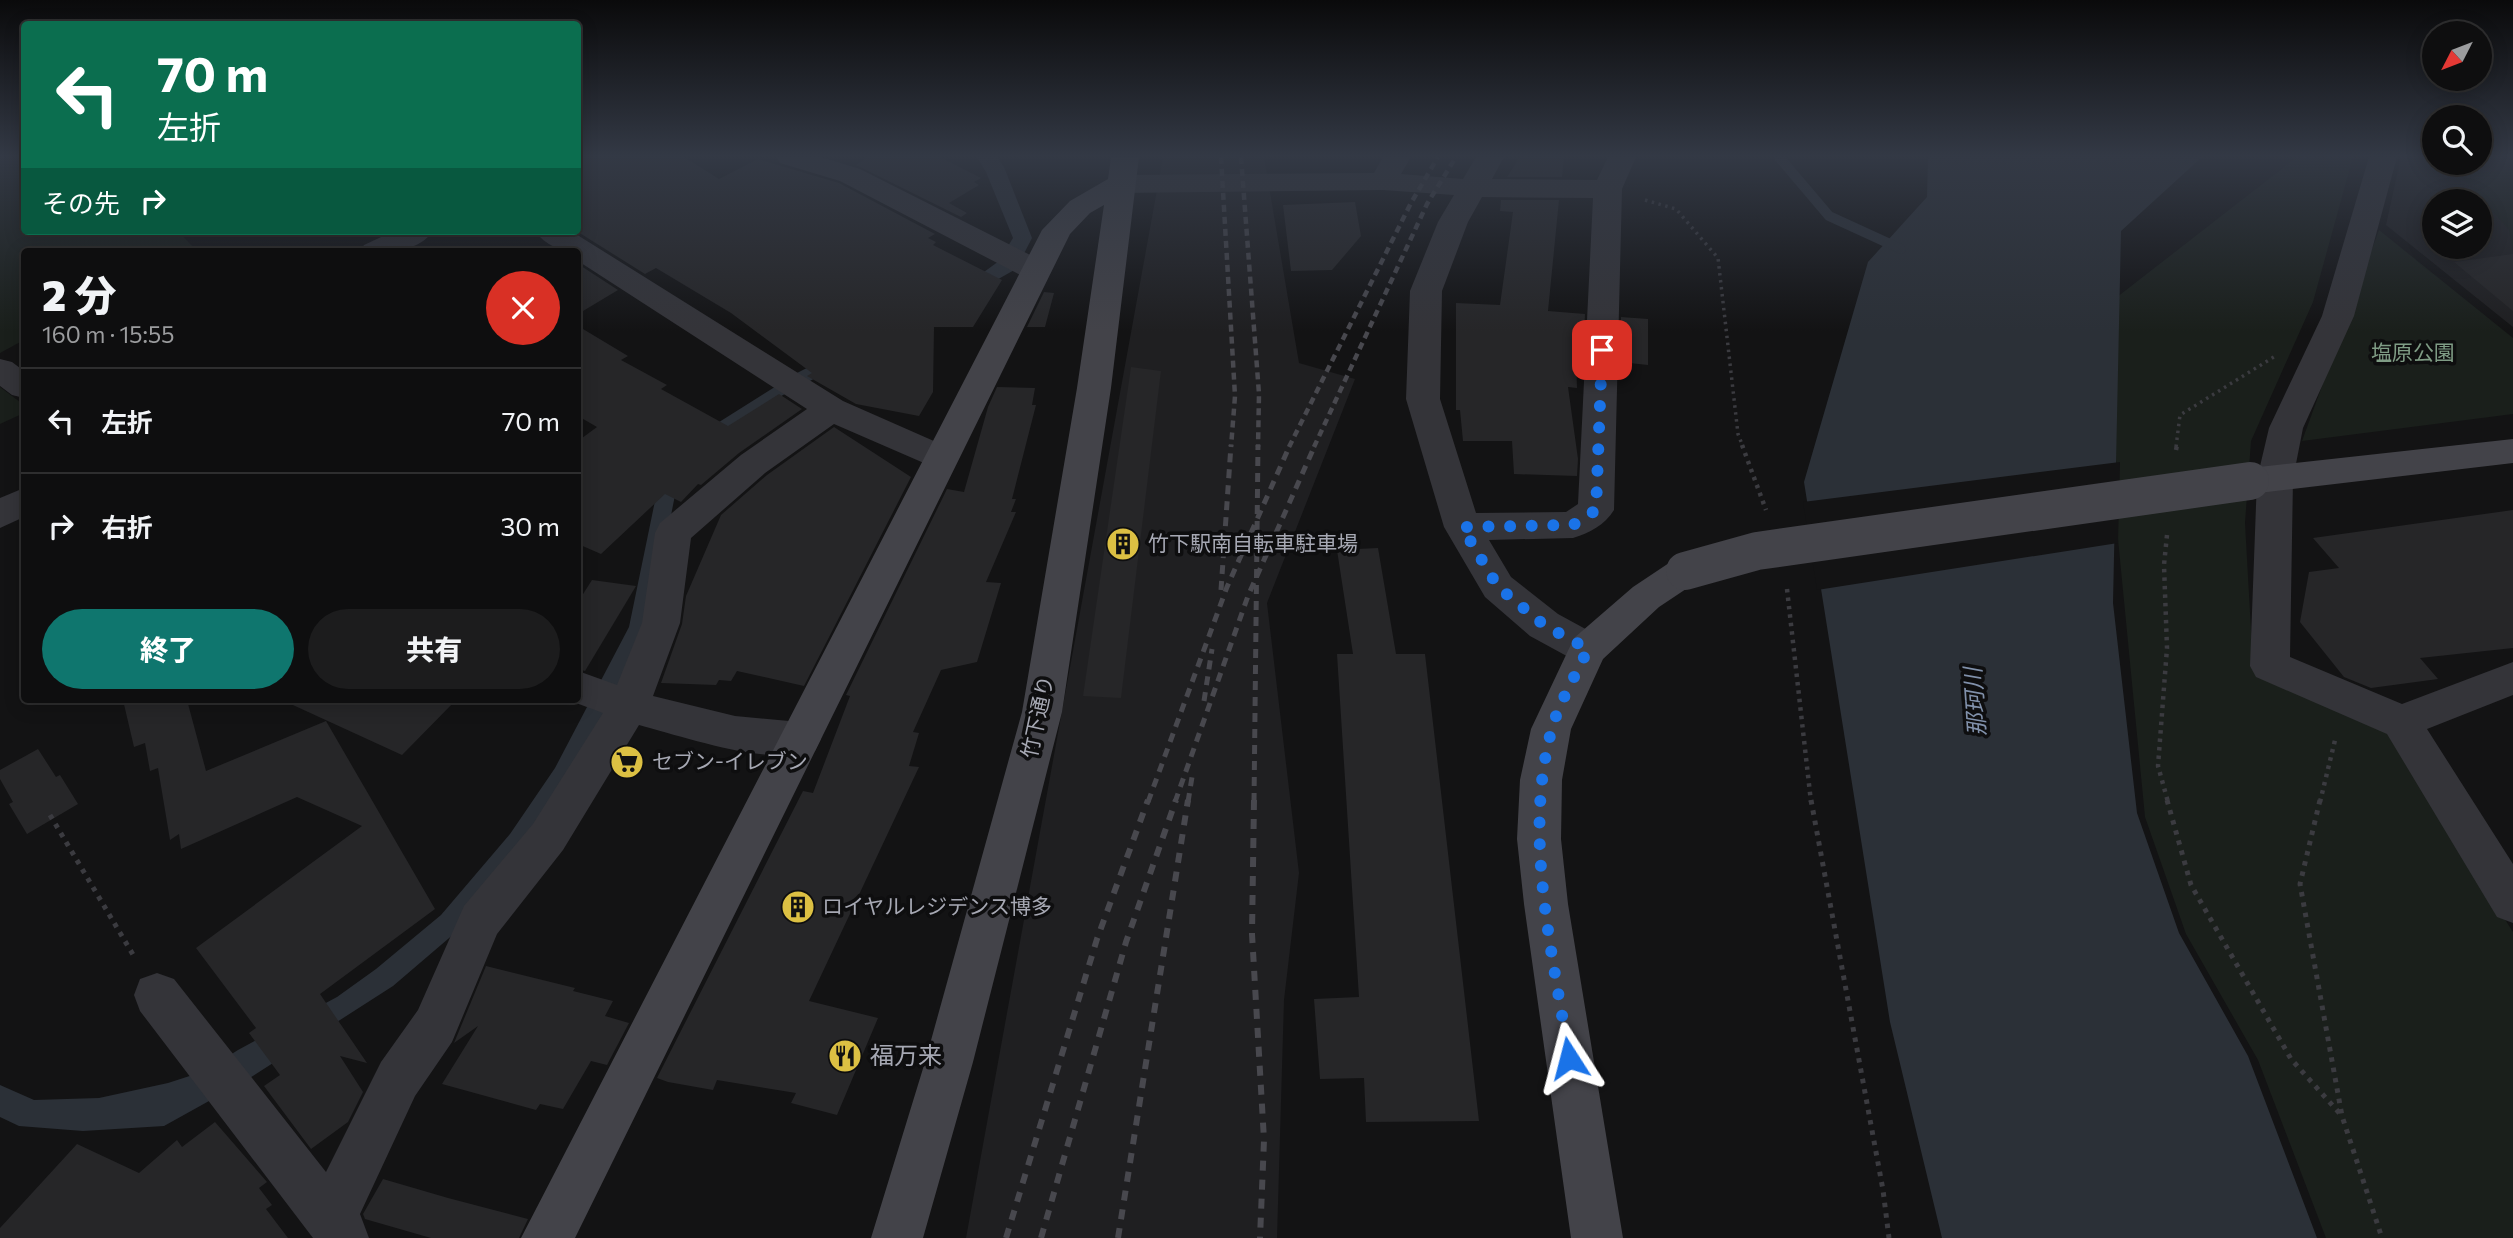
<!DOCTYPE html>
<html lang="ja">
<head>
<meta charset="utf-8">
<style>
  :root { --surface:#0e0e0f; --page:#1c1c1d; --text:#f1f3f6; --muted:#9b9c9e; --line:#2e2e2f; --accent:#0f766e }
  body { margin:0; font-family:Commissioner,"Noto Sans JP",sans-serif; background:var(--page); color:var(--text); height:100vh; display:flex; flex-direction:column; font-size:26px; white-space:nowrap }
  * { box-sizing:border-box; margin:0 }
  p { font-size:23px; color:var(--muted) }
  .icon { flex:none; width:38px; height:38px; fill:none; stroke:currentColor; stroke-width:2; stroke-linecap:round; stroke-linejoin:round }
  .map { position:relative; flex:1; overflow:hidden }
  .drawer { position:absolute; left:21px; top:248px; width:560px; height:455px; display:flex; flex-direction:column; background:var(--surface); border-radius:7px; box-shadow:0 4px 18px #0003,0 0 0 2px var(--line) }
  .drawer>* { flex:none }
  .top-card { position:absolute; left:21px; top:21px; width:560px; height:214px; border-radius:7px; box-shadow:0 4px 18px #0003,0 0 0 2px var(--line); background:#0b6e4f; color:#fff; overflow:hidden }
  .needle { width:46px; rotate:228deg }
  .buttons { position:absolute; left:2422px; top:21px; display:grid; gap:14px }
  .buttons a { display:grid; place-items:center; width:70px; height:70px; border-radius:50%; background:var(--surface); box-shadow:0 4px 18px #0003,0 0 0 2px var(--line); font-size:35px }
  .pin { position:absolute; display:grid; place-items:center; width:60px; height:60px; color:#fff; margin:-30px; border-radius:14px; box-shadow:0 4px 10px #0006 }
  .me { position:absolute; width:77px; margin:-38px; rotate:351deg; stroke-linejoin:round; filter:drop-shadow(0 0 5px #0008) }
  .turn { display:flex; align-items:center; gap:24px; height:147px; padding:0 21px; font-size:32px }
  .turn .icon { width:91px; height:91px; stroke-width:2.5 }
  .turn b { display:block; font-size:49px; line-height:60px }
  .then { display:flex; align-items:center; height:66px; padding:0 21px; background:#0003; gap:14px; font-size:26px }
  .round { display:grid; place-items:center; flex:none; width:74px; height:74px; border-radius:37px; background:var(--page) }
  .summary { display:flex; align-items:center; justify-content:space-between; height:119px; padding:0 21px }
  h1 { font-size:42px; font-weight:800; line-height:52px }
  .action { display:flex; gap:14px; margin-top:auto; padding:14px 21px }
  .action a { flex:1; height:80px; border-radius:42px; background:var(--accent); color:#fff; font-size:28px; font-weight:800; line-height:80px; text-align:center }
  .action a+a { background:var(--page); color:var(--text) }
  ul { padding:0; list-style:none }
  li { display:flex; align-items:center; gap:21px; height:105px; padding:0 21px; border-top:2px solid var(--line) }
  li div { flex:1 }
  li b { display:block; font-size:26px }
  li em { font-style:normal }
  .map>svg:first-child { display:block }
  .built { fill:#1f1f21; fill-rule:evenodd }
  .green { fill:#1a1f1b }
  .water { fill:#2b3037 }
  .pier { fill:#131314 }
  .lines { fill:none; stroke-linecap:round; stroke-linejoin:round }
  .stream { stroke:#2b3037; stroke-width:10 }
  .building { fill:#262628 }
  .path-far2 { stroke:#3b3b40; stroke-width:3.5; stroke-dasharray:2.5 4.5; stroke-linecap:butt }
  .path-far1 { stroke:#3b3b40; stroke-width:4.5; stroke-dasharray:3.5 5; stroke-linecap:butt }
  .path { stroke:#3b3b40; stroke-width:5; stroke-dasharray:4.5 6; stroke-linecap:butt }
  .street { fill:#343439; fill-rule:evenodd }
  .secondary { fill:#434349; fill-rule:evenodd }
  .rail-far2 { stroke:#48484e; stroke-width:4.5; stroke-dasharray:7 5; stroke-linecap:butt }
  .rail-far1 { stroke:#48484e; stroke-width:5; stroke-dasharray:9 7; stroke-linecap:butt }
  .rail { stroke:#48484e; stroke-width:6; stroke-dasharray:10 9; stroke-linecap:butt }
  .secondary-bridge { stroke:#434349; stroke-width:38 }
  .route { stroke:#1a73e8; stroke-width:12; stroke-dasharray:0 21.6 }
  .labels { text-anchor:middle; stroke-width:7; stroke-linejoin:round; paint-order:stroke }
  .park-label { font-size:21px; fill:#7f9c85; stroke:#0e0e0f }
  .poi-label { font-size:21px; fill:#a6a8b3; stroke:#0e0e0f; text-anchor:start }
  .street-label { font-size:21px; fill:#a6a8b3; stroke:#0e0e0f }
  .water-label { font-size:23px; font-style:italic; fill:#8191ab; stroke:#0e0e0f }
  .near-poi-label { font-size:24px; fill:#a6a8b3; stroke:#0e0e0f; text-anchor:start }
</style>
</head>
<body>
<div class="map">
<svg width="2513" height="1238" viewBox="0 0 2513 1238">
  <rect width="100%" height="100%" fill="#131314"/>
  <!-- built -->
  <g class="built">
    <polygon points="1163,157 1264,157 1299,363 1355,379 1267,603 1299,873 1284,1000 1277,1238 966,1238"/>
    <path d="M2401 157H2434V163H2480V157H2513V327L2386 225ZM2434 201H2480V247H2434Z"/>
  </g>
  <!-- green -->
  <g class="green">
    <polygon points="0,157 24,157 24,231 178,231 193,247 184,252 24,252 24,340 0,353"/>
    <polygon points="2297,157 2353,157 2313,302 2251,441 2245,523 2253,666 2380,722 2513,932 2513,1238 2326,1238 2258,1060 2186,934 2145,817 2118,539 2112,301"/>
    <polygon points="2513,169 2513,252 2509,230 2460,175"/>
    <polygon points="2379,230 2513,338 2513,414 2302,441"/>
    <polygon points="0,387 24,405 24,413 0,424"/>
  </g>
  <!-- water -->
  <g class="water">
    <polygon points="977,157 997,157 1004,167 1032,238 1016,269 919,324 783,395 730,429 675,495 649,628 583,773 462,927 393,986 245,1081 164,1126 83,1131 19,1126 0,1117 0,1085 34,1100 99,1098 168,1083 205,1071 238,1050 337,997 376,969 441,915 510,834 555,768 629,627 656,496 716,424 797,373 958,291 999,261 1013,238 986,172"/>
    <polygon points="1928,157 2202,157 2121,231 2113,603 2137,813 2179,933 2248,1056 2317,1238 1942,1238 1890,1022 1804,482 1868,262 1927,197"/>
  </g>
  <!-- pier -->
  <polygon class="pier" points="2120,462 2118,543 1817,590 1803,502"/>
  <g class="lines">
    <!-- stream -->
    <polyline class="stream" points="1779,157 1829,216 1901,249"/>
  </g>
  <!-- building -->
  <g class="building">
    <polygon points="578,157 684,157 719,179 758,159 839,183 935,234 928,238 936,242 933,245 1002,280 973,327 934,327 933,392 919,416 856,404 807,376 812,373 731,313 656,268 645,274 578,232"/>
    <polygon points="868,157 940,157 981,178 974,182 979,185 949,203 967,213 961,217 856,165"/>
    <polygon points="1520,157 1564,157 1562,177 1507,177"/>
    <polygon points="1501,200 1559,200 1548,311 1585,314 1583,358 1576,357 1577,388 1568,387 1578,459 1577,476 1514,474 1512,441 1463,441 1460,410 1456,410 1456,303 1500,305 1513,212 1500,211"/>
    <polygon points="1355,202 1361,236 1332,270 1291,271 1283,205"/>
    <polygon points="2513,254 2513,311 2454,262"/>
    <polygon points="578,264 618,290 578,314"/>
    <polygon points="1044,292 1054,293 1045,327 1027,327"/>
    <polygon points="1621,317 1648,319 1648,365 1620,362"/>
    <polygon points="578,326 628,356 621,360 667,385 661,389 728,426 779,394 802,409 739,453 701,485 698,484 681,502 665,494 601,554 578,544 578,441 597,427 578,416"/>
    <polygon points="1131,367 1161,371 1121,698 1083,696"/>
    <polygon points="997,387 1035,388 1032,405 1036,405 1012,499 1016,499 1011,512 1016,512 986,582 1001,583 977,662 941,670 913,732 919,733 909,766 919,767 809,1001 878,1018 837,1115 791,1103 796,1093 717,1080 713,1090 668,1082 657,1078 803,791 813,793 850,696 846,695 947,489 964,492 988,407"/>
    <polygon points="834,427 911,477 804,686 737,671 731,681 719,680 716,685 661,683 682,624 686,596 721,515 767,475"/>
    <polygon points="2513,510 2513,648 2420,658 2438,679 2371,688 2344,677 2300,622 2309,572 2339,568 2313,538"/>
    <polygon points="1378,548 1396,654 1425,654 1479,1121 1366,1122 1364,1078 1320,1079 1314,999 1359,997 1337,654 1353,654 1337,550"/>
    <polygon points="592,580 636,586 585,671 578,669 578,602"/>
    <polygon points="123,700 187,700 206,771 326,721 435,909 320,994 367,1063 340,1056 363,1092 348,1122 311,1149 264,1086 280,1075 249,1033 256,1028 196,948 362,826 297,797 181,849 179,834 170,840 158,768 150,771 145,743 134,747"/>
    <polygon points="282,700 456,700 402,755"/>
    <polygon points="38,749 56,777 60,775 78,804 27,834 9,804 13,802 0,779 0,770"/>
    <polygon points="486,966 575,988 573,991 613,1001 605,1016 629,1023 607,1065 591,1061 563,1109 540,1104 536,1110 442,1084 478,1026 454,1043"/>
    <polygon points="215,1122 267,1182 259,1188 272,1205 266,1209 288,1238 0,1238 0,1228 77,1144 139,1173 177,1140 182,1147"/>
    <polygon points="383,1179 448,1198 528,1219 519,1238 431,1238 365,1219 363,1214"/>
  </g>
  <g class="lines">
    <!-- path-far2 -->
    <g class="path-far2">
      <polyline points="1645,200 1676,209 1718,258 1738,434 1743,447"/>
      <polyline points="2176,447 2180,415 2277,355"/>
    </g>
    <!-- path-far1 -->
    <g class="path-far1">
      <polyline points="1742,445 1766,510"/>
      <polyline points="2176,450 2177,445"/>
      <polyline points="2167,535 2164,565 2167,648 2158,766 2168,802"/>
      <polyline points="1787,589 1811,802"/>
      <polyline points="2320,802 2336,736"/>
    </g>
    <!-- path -->
    <g class="path">
      <polyline points="1811,800 1883,1190 1889,1238"/>
      <polyline points="2167,800 2191,885 2291,1059 2342,1116"/>
      <polyline points="2320,800 2300,884 2342,1116 2382,1238"/>
      <polyline points="50,815 135,958"/>
    </g>
    <!-- street -->
    <g class="street">
      <polygon points="776,157 821,157 860,169 1046,263 1050,270 1046,277 1035,279 1024,277 840,181 780,163"/>
      <path d="M1383 157H1411L1401 174 1463 179 1476 157H1504L1492 179 1597 180 1608 157H1636L1622 189 1614 510C1605 525 1589 533 1573 538L1489 540 1511 577 1558 614 1602 638 1608 649 1602 660 1588 664 1574 660 1530 636 1485 597 1444 527 1406 399 1410 291 1438 222 1454 195 1383 190 1119 193 1109 190 1105 184 1109 178 1119 175 1374 173ZM1482 197 1593 198 1578 504 1566 512 1476 513 1440 399 1442 291 1468 222Z"/>
      <polygon points="2369,157 2397,157 2354,316 2303,428 2293,479 2290,657 2402,704 2513,662 2513,695 2427,729 2513,864 2513,923 2497,917 2387,734 2256,677 2250,666 2257,479 2269,428 2322,316"/>
      <path d="M394 231H433C417 254 385 252 360 252L364 245Z"/>
      <path d="M535 231H571L843 401 952 449 957 458 952 467 940 470 834 424 765 473 691 538 680 623 653 696 735 716 800 722 815 727 821 739 815 751C770 767 685 737 639 725L563 850 497 934 452 1042 415 1096 360 1214 369 1238H313L140 1011 134 995 140 979 157 973 174 979 326 1172 381 1062 418 1010 464 906 533 824 603 713 568 700H578V671L617 685 642 623 655 533 660 523 741 455 807 409 578 261V252C561 252 545 245 535 231Z"/>
      <polygon points="0,359 12,362 24,371 24,398 12,395 0,386"/>
      <polygon points="24,488 24,517 0,528 0,498"/>
    </g>
    <!-- secondary -->
    <g class="secondary">
      <polygon points="1111,157 1139,157 1111,388 1062,712 973,1062 923,1238 871,1238 925,1062 1022,712 1077,388 1104,205 1090,213 1070,234 575,1238 521,1238 1042,230 1070,201 1108,179"/>
      <polygon points="2513,439 2513,463 2250,494 2237,490 2232,481 2237,472 2250,468"/>
      <polygon points="1685,557 1698,561 1704,571 1698,581 1659,607 1603,659 1571,729 1562,780 1561,839 1568,904 1623,1238 1571,1238 1524,904 1517,839 1520,780 1531,729 1574,638 1633,587 1672,561"/>
    </g>
    <!-- rail-far2 -->
    <g class="rail-far2">
      <polyline points="1221,157 1235,396 1231,447"/>
      <polyline points="1241,157 1259,394 1258,447"/>
      <polyline points="1289,447 1411,203 1438,157"/>
      <polyline points="1314,447 1427,204 1456,157"/>
    </g>
    <!-- rail-far1 -->
    <g class="rail-far1">
      <polyline points="1221,590 1231,445"/>
      <polyline points="1204,701 1212,649"/>
      <polyline points="1148,802 1227,587 1290,445"/>
      <polyline points="1175,802 1248,596 1315,445"/>
      <polyline points="1188,802 1192,777"/>
      <polyline points="1254,802 1258,445"/>
    </g>
    <!-- rail -->
    <g class="rail">
      <polyline points="1254,800 1252,934 1264,1140 1260,1238"/>
      <polyline points="1006,1238 1097,939 1148,800"/>
      <polyline points="1041,1238 1126,942 1176,800"/>
      <polyline points="1118,1238 1188,800"/>
    </g>
    <!-- secondary-bridge -->
    <polyline class="secondary-bridge" points="1685,571 1757,551 2250,481"/>
  </g>
  <!-- sky -->
  <linearGradient id="sky" x2="0" y2="1"><stop stop-color="#0a0a0b"/><stop offset="0.47" stop-color="#333945"/><stop offset="1" stop-color="#333945" stop-opacity="0"/></linearGradient>
  <rect width="2513" height="331" fill="url(#sky)"/>
  <g class="lines">
    <!-- route -->
    <path class="route" d="M1569 1058C1553 952 1523 838 1551 732 1558 704 1576 675 1588 649L1544 625 1498 587 1462 527 1573 525 1596 510 1602 350"/>
  </g>
  <!-- icons -->
  <defs>
    <symbol id="building-disc" viewBox="-11 -11 22 22"><circle r="9.5" fill="#dcc043" stroke="#0e0e0f"/><path d="M-4-6H4V6H1V3H-1V6H-4ZM-2.5-4.3h1.7v1.8h-1.7ZM.8-4.3h1.7v1.8H.8ZM-2.5-1h1.7V.8h-1.7ZM.8-1h1.7V.8H.8Z" fill="#111"/></symbol>
    <symbol id="supermarket-disc" viewBox="-11 -11 22 22"><circle r="9.5" fill="#dcc043" stroke="#0e0e0f"/><path d="M-6-5.5h2.5l.6 2H6L4.5 2H-2.5L-4.4-4H-6ZM-1.5 3.2a1.3 1.3 0 1 0 .1 0ZM3 3.2a1.3 1.3 0 1 0 .1 0Z" fill="#111"/></symbol>
    <symbol id="restaurant-disc" viewBox="-11 -11 22 22"><circle r="9.5" fill="#dcc043" stroke="#0e0e0f"/><path d="M-5-6h1v4h1v-4h1v4h1v-4h1v5L-1.5 .5V6h-2V.5L-5-1ZM5-6V6H3V1.5H1.5Q1.5-4 5-6Z" fill="#111"/></symbol>
  </defs>
  <g fill-rule="evenodd">
    <use href="#building-disc" x="1104" y="525" width="38" height="38"/>
    <use href="#supermarket-disc" x="608" y="743" width="38" height="38"/>
    <use href="#building-disc" x="779" y="888" width="38" height="38"/>
    <use href="#restaurant-disc" x="826" y="1037" width="38" height="38"/>
  </g>
  <g class="labels">
    <!-- park labels -->
    <g class="park-label">
      <text x="2413" y="360">塩原公園</text>
    </g>
    <!-- poi labels -->
    <g class="poi-label">
      <text x="1148" y="551">竹下駅南自転車駐車場</text>
      <text x="652" y="769">セブン-イレブン</text>
      <text x="822" y="914">ロイヤルレジデンス博多</text>
    </g>
    <!-- street labels -->
    <g class="street-label">
      <text transform="translate(1038 717) rotate(-78)" y="7">竹下通り</text>
    </g>
    <!-- water labels -->
    <g class="water-label">
      <text transform="translate(1975 702) rotate(-94)" y="8">那珂川</text>
    </g>
    <!-- near-poi labels -->
    <g class="near-poi-label">
      <text x="870" y="1064">福万来</text>
    </g>
  </g>
</svg>
<div class="buttons">
<a><svg class="needle" viewBox="-14 -14 28 28"><path d="M0-13l5 13h-10z" fill="#e53935"/><path d="M0 13l5-13h-10z" fill="#9b9c9e"/></svg></a>
<a><svg class="icon" aria-label="search" viewBox="0 0 24 24"><circle cx="10" cy="10" r="6"/><path d="M15 15l6 6"/></svg></a>
<a><svg class="icon" aria-label="layers" viewBox="0 0 24 24"><path d="M12 4l9 5-9 5-9-5zM3 14l9 5 9-5"/></svg></a>
</div>
<div class="pin" style="left:1602px;top:350px;background:#d93025"><svg class="icon" aria-label="arrive" viewBox="0 0 24 24"><path d="M6 21V4h12l-3 4 3 4H6"/></svg></div>
<svg class="me" style="left:1569px;top:1058px" viewBox="-20 -20 40 40"><path d="M0-17L14 15 0 8-14 15z" fill="#1a73e8" stroke="#fff" stroke-width="4"/></svg>
<div class="top-card">
<div class="turn"><svg class="icon" aria-label="left" viewBox="0 0 24 24"><path d="M17 20v-9H6M10 6l-5 5 5 5"/></svg><div><b>70 m</b>左折</div></div>
<div class="then">その先<svg class="icon" aria-label="right" viewBox="0 0 24 24"><path d="M7 20v-9h11M14 6l5 5-5 5"/></svg></div>
</div>
<section class="drawer">
<div class="summary"><div><h1>2 分</h1><p>160 m · 15:55</p></div><a class="round" style="background:#d93025;color:#fff"><svg class="icon" aria-label="close" viewBox="0 0 24 24"><path d="M6 6l12 12M18 6L6 18"/></svg></a></div>
<ul>
<li><svg class="icon" aria-label="left" viewBox="0 0 24 24"><path d="M17 20v-9H6M10 6l-5 5 5 5"/></svg><div><b>左折</b></div><em>70 m</em></li>
<li><svg class="icon" aria-label="right" viewBox="0 0 24 24"><path d="M7 20v-9h11M14 6l5 5-5 5"/></svg><div><b>右折</b></div><em>30 m</em></li>
</ul>
<div class="action"><a>終了</a><a>共有</a></div>
</section>
</div>
</body>
</html>
